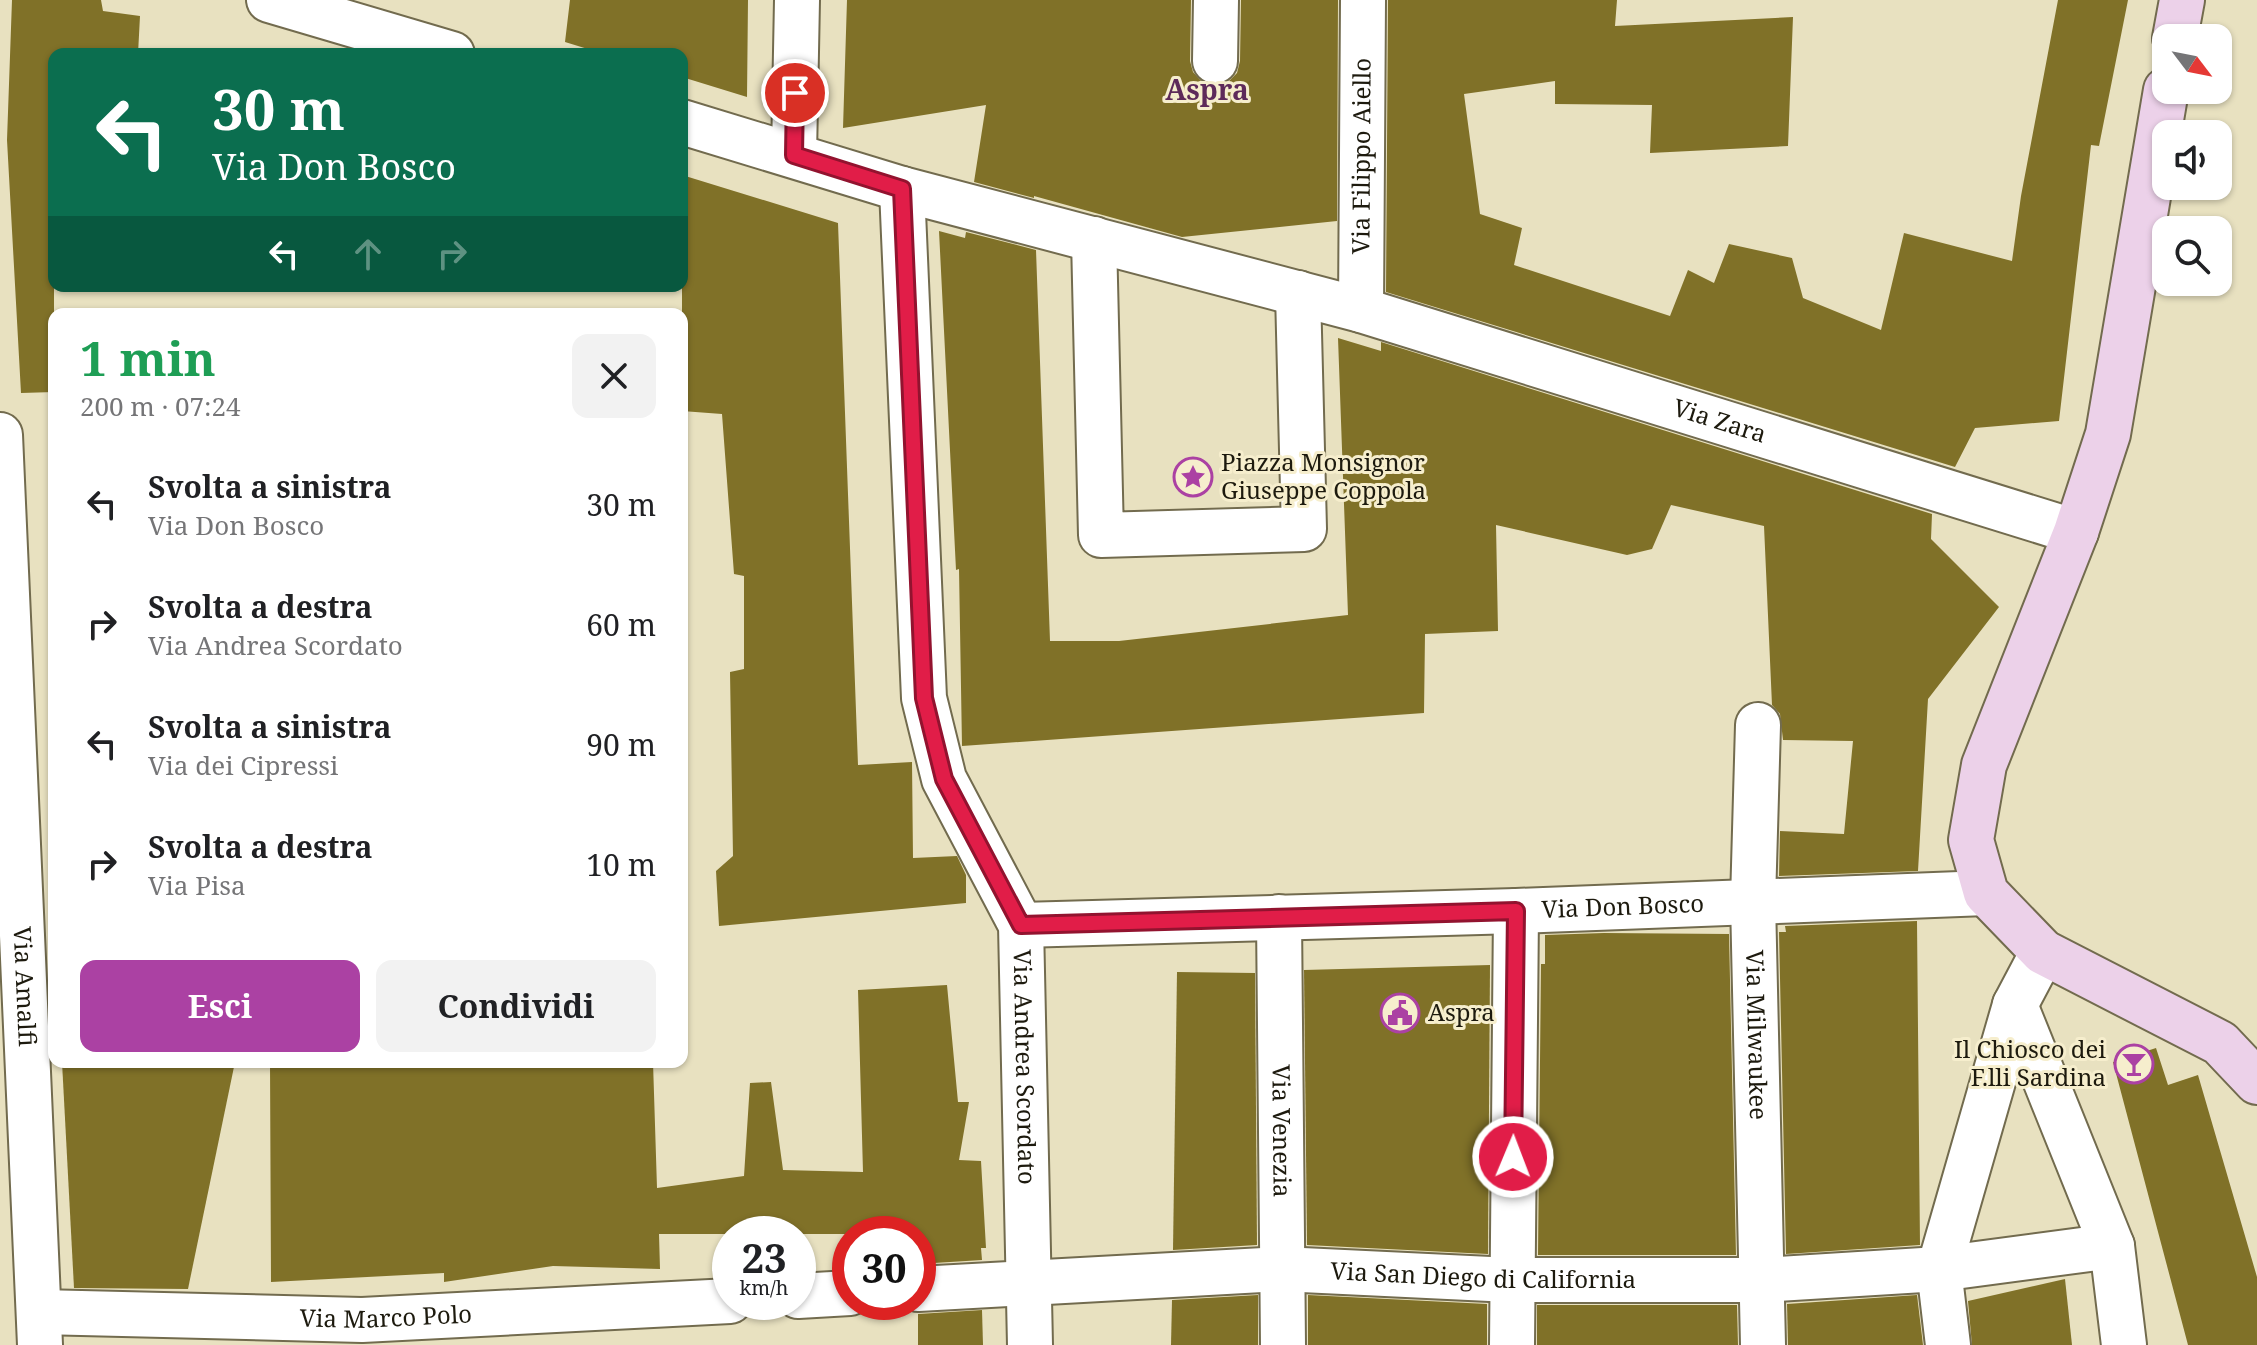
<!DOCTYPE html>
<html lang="it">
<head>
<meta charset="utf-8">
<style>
  :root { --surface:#fff; --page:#f2f2f2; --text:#202124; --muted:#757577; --accent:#ab41a3 }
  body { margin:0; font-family:"Noto Serif",serif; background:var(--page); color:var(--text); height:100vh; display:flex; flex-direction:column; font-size:30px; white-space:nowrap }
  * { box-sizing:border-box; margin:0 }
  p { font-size:26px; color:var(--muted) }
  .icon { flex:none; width:44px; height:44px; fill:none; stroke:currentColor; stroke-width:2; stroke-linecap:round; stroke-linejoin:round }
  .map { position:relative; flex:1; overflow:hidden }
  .sheet { position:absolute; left:48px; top:308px; width:640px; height:760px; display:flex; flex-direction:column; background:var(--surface); border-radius:16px; box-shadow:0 2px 6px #0004 }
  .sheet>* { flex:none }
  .guide { position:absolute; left:48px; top:48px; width:640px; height:244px; border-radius:16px; box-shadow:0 2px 6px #0004; background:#0b6e4f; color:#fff; overflow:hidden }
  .needle { width:52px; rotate:122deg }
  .controls { position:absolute; left:2152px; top:24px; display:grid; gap:16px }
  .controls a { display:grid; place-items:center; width:80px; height:80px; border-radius:16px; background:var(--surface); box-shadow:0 2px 6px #0004; font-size:40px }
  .speed { position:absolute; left:712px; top:1216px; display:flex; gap:16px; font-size:40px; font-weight:700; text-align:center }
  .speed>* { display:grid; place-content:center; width:104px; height:104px; border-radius:50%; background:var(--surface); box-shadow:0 2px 6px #0004; line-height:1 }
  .speed small { font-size:20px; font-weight:400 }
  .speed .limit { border:12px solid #d22; background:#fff; color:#111 }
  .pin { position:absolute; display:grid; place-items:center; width:68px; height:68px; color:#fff; margin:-34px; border:4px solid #fff; border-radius:50%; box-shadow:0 2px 8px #0007 }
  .me { position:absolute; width:88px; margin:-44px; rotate:1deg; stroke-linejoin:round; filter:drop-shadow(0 0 6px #0008) }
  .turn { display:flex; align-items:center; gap:28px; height:168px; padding:0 32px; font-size:36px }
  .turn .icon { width:104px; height:104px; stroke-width:2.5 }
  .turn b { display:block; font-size:56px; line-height:68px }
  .lanes { display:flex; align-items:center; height:76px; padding:0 32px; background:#0003; justify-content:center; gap:40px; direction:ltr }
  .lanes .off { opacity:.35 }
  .round { display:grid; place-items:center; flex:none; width:84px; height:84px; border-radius:16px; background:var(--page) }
  .headline { display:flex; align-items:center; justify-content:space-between; height:136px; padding:0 32px }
  h1 { font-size:48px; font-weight:700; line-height:60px; color:#1e9e55 }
  .primary-button { display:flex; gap:16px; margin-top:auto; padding:16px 32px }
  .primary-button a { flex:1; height:92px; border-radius:16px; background:var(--accent); color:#fff; font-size:32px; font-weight:700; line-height:92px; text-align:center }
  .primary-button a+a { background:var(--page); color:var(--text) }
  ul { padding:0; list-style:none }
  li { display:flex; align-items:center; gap:24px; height:120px; padding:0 32px }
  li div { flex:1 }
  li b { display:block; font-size:30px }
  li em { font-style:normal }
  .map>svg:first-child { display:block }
  .building { fill:#807128 }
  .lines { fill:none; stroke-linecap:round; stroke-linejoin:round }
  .street-casing { stroke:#726b4e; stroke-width:48 }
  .secondary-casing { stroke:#726b4e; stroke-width:48 }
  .street { stroke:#fff; stroke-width:44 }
  .secondary { stroke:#ecd1e9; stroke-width:44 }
  .route-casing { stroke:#92132f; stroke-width:20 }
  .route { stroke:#e11d48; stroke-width:14 }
  .labels { text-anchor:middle; stroke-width:6; stroke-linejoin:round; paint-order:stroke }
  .street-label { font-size:24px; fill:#1d1a0e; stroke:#f6eecd }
  .poi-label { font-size:24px; fill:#1d1a0e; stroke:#f6eecd; text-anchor:start }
  .quarter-label { font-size:28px; font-weight:bold; fill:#5e2a5a; stroke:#f6eecd }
</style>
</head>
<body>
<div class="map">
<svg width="2257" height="1345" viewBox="0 0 2257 1345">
  <rect width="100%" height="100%" fill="#e8e1c0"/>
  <!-- building -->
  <g class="building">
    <polygon points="12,0 101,0 103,11 140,16 138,54 54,54 54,392 21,393 7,140"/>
    <polygon points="570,0 748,0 747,97 682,77 682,54 604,54 565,42"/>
    <polygon points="847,0 1191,0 1190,61 1193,72 1203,83 1215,86 1228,82 1237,73 1240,61 1241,0 1338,0 1337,221 1182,237 1034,196 1034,198 974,182 986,105 843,128"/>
    <polygon points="1388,0 1617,0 1615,26 1793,17 1788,146 1650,153 1652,105 1555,104 1555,81 1464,94 1480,214 1522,228 1514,265 1670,316 1688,270 1714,283 1729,244 1792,258 1803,298 1881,330 1904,233 2012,261 2021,196 2058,0 2128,0 2099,146 2091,145 2059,421 1975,428 1955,467 1386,292"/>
    <polygon points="682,175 838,223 858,765 912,762 913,858 957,856 966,875 966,903 719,926 716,871 733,856 730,672 744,669 744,576 734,574 722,414 682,411"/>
    <polygon points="939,231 965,238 966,232 1036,250 1050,641 1119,641 1348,615 1338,338 1381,351 1381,342 1932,514 1931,539 1999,607 1928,699 1918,871 1779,876 1780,831 1844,834 1853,741 1783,740 1780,714 1772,705 1764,526 1671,505 1652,549 1627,555 1496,525 1498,631 1425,634 1424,713 962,746 959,569 956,570"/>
    <polygon points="1917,921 1920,1245 1786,1254 1779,932 1786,932 1785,926"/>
    <polygon points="1604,933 1729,934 1736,1255 1538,1255 1541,964 1545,964 1545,935"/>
    <polygon points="1490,965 1488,1254 1307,1245 1304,970"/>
    <polygon points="1177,972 1255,973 1257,1245 1173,1250"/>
    <polygon points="947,985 958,1102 969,1102 959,1160 981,1161 986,1248 981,1248 982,1260 918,1264 918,1234 659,1234 660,1269 553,1266 444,1282 444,1273 271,1282 270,1062 653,1062 657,1188 744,1176 750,1083 771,1082 783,1170 863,1172 858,990"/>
    <polygon points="2156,1048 2168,1085 2198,1075 2257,1277 2257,1345 2188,1345 2113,1062"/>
    <polygon points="62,1062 235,1062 188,1289 74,1288"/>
    <polygon points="2065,1279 2072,1345 1972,1345 1968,1301"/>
    <polygon points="1258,1295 1258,1345 1171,1345 1172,1300"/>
    <polygon points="1308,1295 1487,1304 1487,1345 1308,1345"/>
    <polygon points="1917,1295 1923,1345 1788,1345 1787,1304"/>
    <polygon points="1537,1305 1737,1305 1738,1345 1537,1345"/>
    <polygon points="982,1310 983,1345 918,1345 918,1314"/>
  </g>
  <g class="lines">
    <defs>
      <g id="street">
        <polyline points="269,0 452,54"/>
        <polyline points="1215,61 1216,0"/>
        <path id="s1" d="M682 122 902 189 1361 310 2076 532"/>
        <polyline points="794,155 797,0"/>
        <path id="s2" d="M902 189 924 698 944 779 1021 925 1030 1345"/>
        <polyline points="1094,239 1101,535 1304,529 1298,293"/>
        <path id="s3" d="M1361 310 1363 0"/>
        <path id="s4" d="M0 435 40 1345"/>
        <path id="s5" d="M1758 725 1753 901 1763 1345"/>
        <path id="s6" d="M1279 917 1283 1345"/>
        <path id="s7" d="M1021 925 1516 911 1986 893"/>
        <polyline points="2015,1005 2112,1246 2124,1345"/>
        <path id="s8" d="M918 1289 1281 1269 1511 1280H1763L1939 1269 2112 1246"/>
        <polyline points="798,1296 850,1293"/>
        <path id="s9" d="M40 1312 362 1320 730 1301"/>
        <polyline points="1512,1345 1516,911"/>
        <polyline points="1948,1345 1939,1269 2015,1005 2043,952"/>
      </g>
      <g id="secondary">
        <polyline points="2175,38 2182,0"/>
        <polyline points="2166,90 2108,434 2076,532 1984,765 1971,840 1986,893 2043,952 2220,1043 2257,1082"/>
      </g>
    </defs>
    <!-- street casing -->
    <use href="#street" class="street-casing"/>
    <!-- secondary casing -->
    <use href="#secondary" class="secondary-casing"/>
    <!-- street -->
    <use href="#street" class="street"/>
    <!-- secondary -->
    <use href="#secondary" class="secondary"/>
  </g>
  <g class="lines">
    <defs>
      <polyline id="route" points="795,93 794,155 902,189 924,698 944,779 1021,925 1516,911 1513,1157"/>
    </defs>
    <!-- route casing -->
    <use href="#route" class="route-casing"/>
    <!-- route -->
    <use href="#route" class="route"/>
  </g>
  <!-- icons -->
  <defs>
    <symbol id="sight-ring" viewBox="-11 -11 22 22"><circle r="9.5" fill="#f6eecd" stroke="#ab41a3" stroke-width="1.5"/><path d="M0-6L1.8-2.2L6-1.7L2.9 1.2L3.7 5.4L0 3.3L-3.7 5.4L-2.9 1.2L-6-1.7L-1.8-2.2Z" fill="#ab41a3"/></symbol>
    <symbol id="civic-ring" viewBox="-11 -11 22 22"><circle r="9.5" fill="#f6eecd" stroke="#ab41a3" stroke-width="1.5"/><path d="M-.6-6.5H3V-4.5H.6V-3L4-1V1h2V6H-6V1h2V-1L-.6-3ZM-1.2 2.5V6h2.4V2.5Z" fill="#ab41a3"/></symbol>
    <symbol id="bar-ring" viewBox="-11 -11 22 22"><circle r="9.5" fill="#f6eecd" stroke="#ab41a3" stroke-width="1.5"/><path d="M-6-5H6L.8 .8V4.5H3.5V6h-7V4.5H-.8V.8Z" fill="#ab41a3"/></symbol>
  </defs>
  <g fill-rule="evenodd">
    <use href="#sight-ring" x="1171" y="455" width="44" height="44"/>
    <use href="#civic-ring" x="1378" y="991" width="44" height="44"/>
    <use href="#bar-ring" x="2112" y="1042" width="44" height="44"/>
  </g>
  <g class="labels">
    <!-- street labels -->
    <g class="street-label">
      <text dy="8" stroke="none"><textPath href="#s3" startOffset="154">Via Filippo Aiello</textPath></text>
      <text dy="8" stroke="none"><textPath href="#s1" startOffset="1080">Via Zara</textPath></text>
      <text dy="8" stroke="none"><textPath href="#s7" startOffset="602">Via Don Bosco</textPath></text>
      <text dy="8" stroke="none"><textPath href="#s4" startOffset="552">Via Amalfi</textPath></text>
      <text dy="8" stroke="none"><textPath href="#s5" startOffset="310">Via Milwaukee</textPath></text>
      <text dy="8" stroke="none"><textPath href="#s2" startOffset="900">Via Andrea Scordato</textPath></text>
      <text dy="8" stroke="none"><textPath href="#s6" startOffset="214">Via Venezia</textPath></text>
      <text dy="8" stroke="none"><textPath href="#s8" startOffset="566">Via San Diego di California</textPath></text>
      <text dy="8" stroke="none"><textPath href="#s9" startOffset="346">Via Marco Polo</textPath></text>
    </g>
    <!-- poi labels -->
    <g class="poi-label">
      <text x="1221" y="471">Piazza Monsignor<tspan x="1221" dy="28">Giuseppe Coppola</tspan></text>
      <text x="1428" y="1021">Aspra</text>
      <text x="2106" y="1058" text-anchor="end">Il Chiosco dei<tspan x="2106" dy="28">F.lli Sardina</tspan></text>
    </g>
    <!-- quarter labels -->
    <g class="quarter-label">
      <text x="1207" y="100">Aspra</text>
    </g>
  </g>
</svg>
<div class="controls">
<a><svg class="needle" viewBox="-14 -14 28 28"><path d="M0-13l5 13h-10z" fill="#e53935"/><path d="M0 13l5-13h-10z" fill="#757577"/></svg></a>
<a><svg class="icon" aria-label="sound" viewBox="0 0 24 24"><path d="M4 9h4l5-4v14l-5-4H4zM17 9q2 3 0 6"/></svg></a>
<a><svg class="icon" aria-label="search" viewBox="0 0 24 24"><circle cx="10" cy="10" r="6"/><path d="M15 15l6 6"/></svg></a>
</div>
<div class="speed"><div>23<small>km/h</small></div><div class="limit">30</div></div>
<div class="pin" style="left:795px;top:93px;background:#d93025"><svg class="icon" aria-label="arrive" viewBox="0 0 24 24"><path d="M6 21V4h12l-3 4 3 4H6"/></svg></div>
<svg class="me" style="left:1513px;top:1157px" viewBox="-20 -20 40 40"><circle r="17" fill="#e11d48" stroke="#fff" stroke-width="3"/><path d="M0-11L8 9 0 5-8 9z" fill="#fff"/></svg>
<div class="guide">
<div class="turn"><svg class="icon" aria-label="left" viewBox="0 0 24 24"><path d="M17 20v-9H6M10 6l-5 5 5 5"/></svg><div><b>30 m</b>Via Don Bosco</div></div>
<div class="lanes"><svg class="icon" aria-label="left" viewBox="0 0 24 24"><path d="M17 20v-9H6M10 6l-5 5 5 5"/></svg><svg class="icon off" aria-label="ahead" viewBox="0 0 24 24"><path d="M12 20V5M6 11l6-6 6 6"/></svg><svg class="icon off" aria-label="right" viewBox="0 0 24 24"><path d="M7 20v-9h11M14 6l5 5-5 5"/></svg></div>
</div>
<section class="sheet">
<div class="headline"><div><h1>1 min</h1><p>200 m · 07:24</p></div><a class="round"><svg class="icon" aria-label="close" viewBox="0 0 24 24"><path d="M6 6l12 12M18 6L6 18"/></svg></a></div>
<ul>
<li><svg class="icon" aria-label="left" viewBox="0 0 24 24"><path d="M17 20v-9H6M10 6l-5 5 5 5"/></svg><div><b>Svolta a sinistra</b><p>Via Don Bosco</p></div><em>30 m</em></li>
<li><svg class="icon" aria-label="right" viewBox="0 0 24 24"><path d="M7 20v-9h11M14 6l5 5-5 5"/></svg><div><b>Svolta a destra</b><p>Via Andrea Scordato</p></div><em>60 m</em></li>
<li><svg class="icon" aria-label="left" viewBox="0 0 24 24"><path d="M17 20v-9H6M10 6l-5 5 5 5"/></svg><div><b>Svolta a sinistra</b><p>Via dei Cipressi</p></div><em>90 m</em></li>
<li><svg class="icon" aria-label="right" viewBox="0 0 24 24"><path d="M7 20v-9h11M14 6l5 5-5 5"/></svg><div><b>Svolta a destra</b><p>Via Pisa</p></div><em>10 m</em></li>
</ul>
<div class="primary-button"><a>Esci</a><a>Condividi</a></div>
</section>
</div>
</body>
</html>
